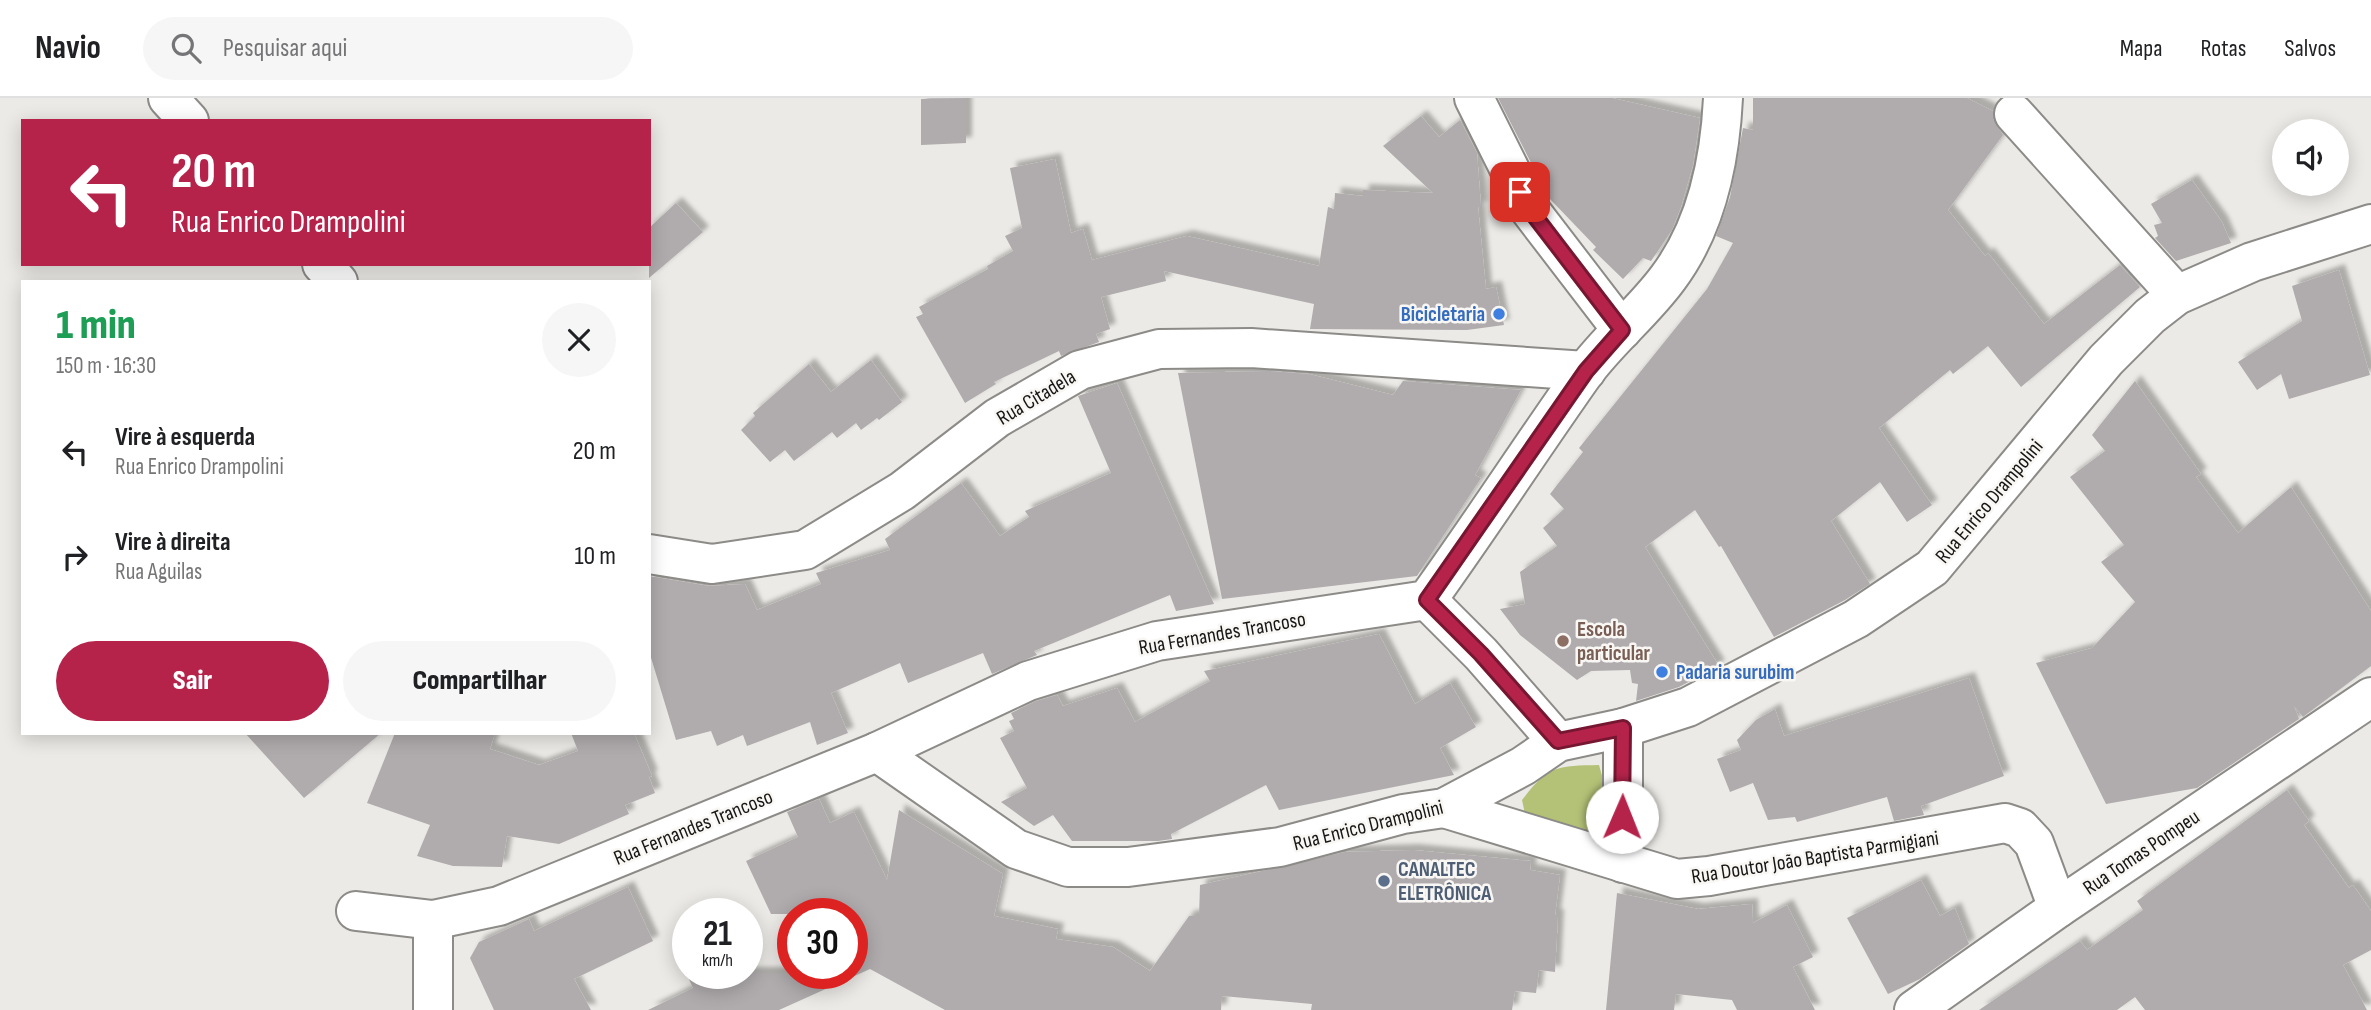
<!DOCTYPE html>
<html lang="pt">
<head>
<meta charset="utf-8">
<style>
  :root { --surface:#fff; --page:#f6f6f6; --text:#202124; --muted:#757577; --line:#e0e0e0; --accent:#b5234b }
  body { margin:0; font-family:"Sofia Sans Condensed",sans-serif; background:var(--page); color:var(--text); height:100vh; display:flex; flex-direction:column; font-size:26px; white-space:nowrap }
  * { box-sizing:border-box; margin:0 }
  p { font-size:23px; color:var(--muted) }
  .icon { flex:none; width:38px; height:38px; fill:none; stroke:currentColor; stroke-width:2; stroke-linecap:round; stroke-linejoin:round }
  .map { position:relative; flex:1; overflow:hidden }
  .side { position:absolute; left:21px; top:182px; width:630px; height:455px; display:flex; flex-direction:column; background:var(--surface); border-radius:0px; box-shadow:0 4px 18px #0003 }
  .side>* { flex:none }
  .hud { position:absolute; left:21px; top:21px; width:630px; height:147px; border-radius:0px; box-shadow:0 4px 18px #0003; background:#b5234b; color:#fff; overflow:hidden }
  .tools { position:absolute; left:2272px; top:21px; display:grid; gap:14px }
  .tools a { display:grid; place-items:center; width:77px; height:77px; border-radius:50%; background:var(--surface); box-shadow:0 4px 18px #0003; font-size:35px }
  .speed { position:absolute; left:672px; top:800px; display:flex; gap:14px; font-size:35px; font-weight:700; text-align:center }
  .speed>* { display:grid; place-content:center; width:91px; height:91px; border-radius:50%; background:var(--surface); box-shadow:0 4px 18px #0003; line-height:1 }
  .speed small { font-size:18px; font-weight:400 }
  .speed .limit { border:10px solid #d22; background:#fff; color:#111 }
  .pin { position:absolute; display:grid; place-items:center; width:60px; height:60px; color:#fff; margin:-30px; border-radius:14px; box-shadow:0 4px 10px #0006 }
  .me { position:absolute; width:77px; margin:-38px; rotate:1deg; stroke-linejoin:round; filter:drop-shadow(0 0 5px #0008) }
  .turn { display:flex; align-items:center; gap:24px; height:147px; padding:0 35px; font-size:32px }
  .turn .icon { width:91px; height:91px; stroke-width:2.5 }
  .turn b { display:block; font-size:49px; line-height:60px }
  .round { display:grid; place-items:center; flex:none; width:74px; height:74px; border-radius:37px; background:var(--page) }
  .headline { display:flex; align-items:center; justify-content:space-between; height:119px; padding:0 35px }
  h1 { font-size:42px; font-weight:800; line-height:52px; color:#1e9e55 }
  .cta { display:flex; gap:14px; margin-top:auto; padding:14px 35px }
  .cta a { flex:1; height:80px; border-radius:42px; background:var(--accent); color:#fff; font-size:28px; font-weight:800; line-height:80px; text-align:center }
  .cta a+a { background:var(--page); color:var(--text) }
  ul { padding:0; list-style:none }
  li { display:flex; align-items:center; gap:21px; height:105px; padding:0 35px }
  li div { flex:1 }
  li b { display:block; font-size:26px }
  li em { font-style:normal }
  header { display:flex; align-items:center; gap:42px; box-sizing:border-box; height:98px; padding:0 35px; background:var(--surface); border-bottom:2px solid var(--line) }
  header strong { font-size:33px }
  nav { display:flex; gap:38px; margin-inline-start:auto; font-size:24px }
  .search { width:490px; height:63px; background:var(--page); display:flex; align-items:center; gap:18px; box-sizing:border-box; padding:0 24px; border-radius:38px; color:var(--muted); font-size:26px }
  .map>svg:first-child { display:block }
  .green { fill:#b4c277 }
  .building { fill:#b0acae; filter:url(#shadow) }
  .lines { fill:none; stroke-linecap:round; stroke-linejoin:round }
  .minor-casing { stroke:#8d8b88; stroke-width:42 }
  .minor { stroke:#fff; stroke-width:38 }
  .route-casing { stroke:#761731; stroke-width:18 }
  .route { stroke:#b5234b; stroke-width:12 }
  .shop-dot { fill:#3f7fe0; stroke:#f9f7f4; stroke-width:2.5 }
  .education-dot { fill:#8d6e63; stroke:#f9f7f4; stroke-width:2.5 }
  .service-dot { fill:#5c6f8a; stroke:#f9f7f4; stroke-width:2.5 }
  .labels { text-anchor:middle; stroke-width:5; stroke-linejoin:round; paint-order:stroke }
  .shop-label { font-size:21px; font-weight:bold; fill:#366cbe; stroke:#f9f7f4; text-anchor:end }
  .street-label { font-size:21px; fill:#171615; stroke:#f9f7f4 }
  .education-label { font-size:21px; font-weight:bold; fill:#785e54; stroke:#f9f7f4; text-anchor:start }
  .service-label { font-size:21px; font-weight:bold; fill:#4e5e75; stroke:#f9f7f4; text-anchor:start }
</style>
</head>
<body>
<header>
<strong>Navio</strong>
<div class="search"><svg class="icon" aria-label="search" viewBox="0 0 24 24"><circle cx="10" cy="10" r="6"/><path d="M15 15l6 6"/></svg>Pesquisar aqui</div>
<nav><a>Mapa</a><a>Rotas</a><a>Salvos</a></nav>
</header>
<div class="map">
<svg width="2371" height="912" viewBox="0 0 2371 912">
  <defs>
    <filter id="shadow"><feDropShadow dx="6" dy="-6" stdDeviation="2" flood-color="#0004"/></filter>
  </defs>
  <rect width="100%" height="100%" fill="#eceae6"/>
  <!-- green -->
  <path class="green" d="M1599 667 1618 735 1586 739 1525 716 1522 702C1549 667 1556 668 1599 667Z"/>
  <!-- building -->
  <g class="building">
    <polygon points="966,0 966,45 921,47 921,1"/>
    <polygon points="1498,0 1612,0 1700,20 1693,67 1681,109 1672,132 1651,163 1643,160 1623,181 1593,152 1596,149 1549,100"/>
    <polygon points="1753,0 1967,0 1993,13 1993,21 2003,37 1948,112 1985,158 1988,155 2044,226 2120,167 2140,189 2021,289 1988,248 1953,276 1950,272 1879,330 1932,407 1907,424 1880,384 1831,423 1870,486 1845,502 1774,539 1721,448 1719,449 1695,412 1645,449 1719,568 1679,589 1636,603 1638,586 1632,585 1630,572 1591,573 1577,582 1520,537 1500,511 1525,506 1520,474 1557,448 1543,430 1564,411 1550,396 1583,354 1579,350 1707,191 1733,145 1716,138 1730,99 1743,30 1753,32"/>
    <polygon points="1421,18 1439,39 1460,22 1477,55 1481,109 1478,109 1486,191 1496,189 1504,227 1467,232 1310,231 1314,206 1164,173 1166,183 1101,199 1110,231 1096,236 1099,244 1061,258 1059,253 994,284 996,286 965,305 916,219 923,216 919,209 988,171 987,168 1013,153 1005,138 1022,130 1010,70 1055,61 1071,135 1083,131 1092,162 1187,138 1319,168 1328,109 1334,111 1335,95 1363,98 1363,92 1433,95 1383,48"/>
    <polygon points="2192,82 2222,124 2231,145 2176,163 2155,140 2158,138 2154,127 2162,125 2151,106"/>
    <polygon points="676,105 703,134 649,180 649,130"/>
    <polygon points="2339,172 2370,277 2289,301 2281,276 2257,292 2238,264 2302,223 2292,188"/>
    <polygon points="871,262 902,304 879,322 877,320 861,332 856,325 837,340 832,334 794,363 785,352 770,364 741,332 755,318 753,315 809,266 831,294"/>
    <polygon points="1269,273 1309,276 1393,297 1403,283 1521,292 1475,377 1481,380 1417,478 1222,501 1178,275"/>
    <polygon points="2135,283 2201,376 2196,379 2238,435 2291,389 2371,513 2371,568 2303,619 2294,608 2299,621 2197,690 2106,706 2036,565 2092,550 2135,504 2101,464 2124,447 2070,379 2105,353 2092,337"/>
    <polygon points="1117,285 1214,506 1176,513 1170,497 1034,553 1037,557 992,576 983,555 908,585 900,565 831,595 848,635 817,647 810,624 747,648 743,637 717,648 711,633 676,642 649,553 649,478 709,488 745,486 757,512 821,486 816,475 890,452 885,441 961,385 1000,438 1029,419 1025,413 1111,375 1078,298"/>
    <polygon points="1379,536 1415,606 1450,585 1476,629 1440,650 1454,677 1279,712 1266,687 1171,736 1172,741 1158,743 1072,743 1053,717 1034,728 1001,704 1027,690 1000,640 1014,633 1009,623 1014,621 1011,615 1036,603 1057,597 1063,608 1117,590 1135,624 1210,583 1204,573"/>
    <polygon points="1969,580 2004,678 1921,708 1924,717 1894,723 1887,699 1797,724 1795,719 1768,722 1753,685 1730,694 1717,661 1741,652 1737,642 1756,622 1775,611 1784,638"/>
    <polygon points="245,635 381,635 304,700"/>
    <polygon points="395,635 495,635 490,651 539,667 578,653 571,635 634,635 652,678 649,679 655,695 625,707 629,716 559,746 507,738 502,769 453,768 417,758 430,727 367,705"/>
    <polygon points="2287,692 2309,723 2304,727 2349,790 2353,787 2371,813 2371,852 2343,867 2367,912 2145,912 2135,899 2117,912 1979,912 2080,843 2087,852 2143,812 2137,803"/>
    <polygon points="819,701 830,725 854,714 887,782 899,712 1003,776 994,818 1058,831 1056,841 1113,849 1150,873 1189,818 1199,818 1200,787 1345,754 1413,752 1531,763 1530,772 1560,777 1555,817 1558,817 1555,874 1539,872 1536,895 1515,893 1512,912 1311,912 1312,906 1222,898 1221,912 945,912 870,871 779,912 648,912 693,890 686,875 852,875 852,816 771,816 746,763 798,739 787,714"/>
    <polygon points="1921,782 1940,818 1955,810 1969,846 1920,881 1888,896 1847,820"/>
    <polygon points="628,789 653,843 574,881 591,912 494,912 470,860 479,844 529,821 534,833"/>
    <polygon points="1617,795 1698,811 1752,806 1753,825 1787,807 1813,859 1793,869 1815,912 1737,912 1732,902 1676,896 1674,912 1606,912"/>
  </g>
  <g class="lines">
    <defs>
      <g id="minor">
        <polyline points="168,0 189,23"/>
        <polyline points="1474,0 1530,112 1622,232"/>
        <polyline points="2014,16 2177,197"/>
        <polyline points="322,166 338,184"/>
        <polyline points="649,456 712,466 805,452 902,393 997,320 1080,272 1159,251 1251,250 1586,273"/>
        <polyline points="1427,502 1481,556 1558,644"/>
        <polyline points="1623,630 1623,765"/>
        <polyline points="877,654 1016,751 1068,769 1128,769 1280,749 1403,716 1444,710 1523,668 1558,644 1623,630 1688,609 1856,521 1932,470 2106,262 2150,218 2177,197 2252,164 2371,126"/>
        <polyline points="1444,710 1677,781 1709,778 2005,725 2020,730 2034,745 2058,810"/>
        <path d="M356 813 433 822 499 808 877 654 1028 583 1157 543 1427 502C1481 427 1531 350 1584 275 1609 241 1643 214 1668 180 1707 128 1720 63 1723 0"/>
        <polyline points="433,822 433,912"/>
        <polyline points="1914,912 2058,810 2371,599"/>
      </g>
    </defs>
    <!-- minor casing -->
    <use href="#minor" class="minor-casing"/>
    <!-- minor -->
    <use href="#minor" class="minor"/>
  </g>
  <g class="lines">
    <defs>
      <polyline id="route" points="1520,94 1530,112 1622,232 1586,273 1427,502 1481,556 1558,643 1623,630 1622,719"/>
    </defs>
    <!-- route casing -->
    <use href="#route" class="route-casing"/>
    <!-- route -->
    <use href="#route" class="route"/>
  </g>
  <!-- markers -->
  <g class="shop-dot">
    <circle cx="1499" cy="216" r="7"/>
    <circle cx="1662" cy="574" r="7"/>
  </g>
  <circle class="education-dot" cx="1563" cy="543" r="7"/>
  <circle class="service-dot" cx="1384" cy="783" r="7"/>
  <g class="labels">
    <!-- shop labels -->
    <g class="shop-label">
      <text x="1485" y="223">Bicicletaria</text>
      <text x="1676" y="581" text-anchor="start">Padaria surubim</text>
    </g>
    <!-- street labels -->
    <g class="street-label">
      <text transform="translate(1036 299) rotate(-31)" y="7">Rua Citadela</text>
      <text transform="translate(1989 403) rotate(-50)" y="7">Rua Enrico Drampolini</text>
      <text transform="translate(1222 535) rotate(-10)" y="7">Rua Fernandes Trancoso</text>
      <text transform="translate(1368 727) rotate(-14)" y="7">Rua Enrico Drampolini</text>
      <text transform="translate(693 729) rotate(-22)" y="7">Rua Fernandes Trancoso</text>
      <text transform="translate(2141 754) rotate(-34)" y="7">Rua Tomas Pompeu</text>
      <text transform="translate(1815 759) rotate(-9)" y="7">Rua Doutor João Baptista Parmigiani</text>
    </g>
    <!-- education labels -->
    <g class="education-label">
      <text x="1577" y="538">Escola<tspan x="1577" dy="24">particular</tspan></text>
    </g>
    <!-- service labels -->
    <g class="service-label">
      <text x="1398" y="778">CANALTEC<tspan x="1398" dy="24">ELETRÔNICA</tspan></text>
    </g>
  </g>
</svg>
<div class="tools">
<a><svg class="icon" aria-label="sound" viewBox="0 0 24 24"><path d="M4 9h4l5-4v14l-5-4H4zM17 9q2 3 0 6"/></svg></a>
</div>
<div class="speed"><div>21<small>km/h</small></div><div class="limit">30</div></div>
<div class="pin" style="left:1520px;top:94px;background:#d93025"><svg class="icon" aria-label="arrive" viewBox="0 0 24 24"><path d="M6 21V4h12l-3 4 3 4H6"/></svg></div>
<svg class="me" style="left:1622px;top:719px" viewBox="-20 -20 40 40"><circle r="19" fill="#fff"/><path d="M0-13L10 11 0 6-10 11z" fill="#b5234b"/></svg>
<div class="hud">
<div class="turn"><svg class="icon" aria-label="left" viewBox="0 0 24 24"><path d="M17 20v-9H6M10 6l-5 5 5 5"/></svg><div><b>20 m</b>Rua Enrico Drampolini</div></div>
</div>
<section class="side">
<div class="headline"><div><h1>1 min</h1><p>150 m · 16:30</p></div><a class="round"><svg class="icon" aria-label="close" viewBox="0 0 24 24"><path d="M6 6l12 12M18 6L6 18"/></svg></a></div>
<ul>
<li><svg class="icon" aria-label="left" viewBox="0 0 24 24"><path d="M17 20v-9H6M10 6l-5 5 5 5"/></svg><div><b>Vire à esquerda</b><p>Rua Enrico Drampolini</p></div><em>20 m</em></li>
<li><svg class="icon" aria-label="right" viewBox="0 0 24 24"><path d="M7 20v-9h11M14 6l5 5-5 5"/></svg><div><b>Vire à direita</b><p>Rua Aguilas</p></div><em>10 m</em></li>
</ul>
<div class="cta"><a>Sair</a><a>Compartilhar</a></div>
</section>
</div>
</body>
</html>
